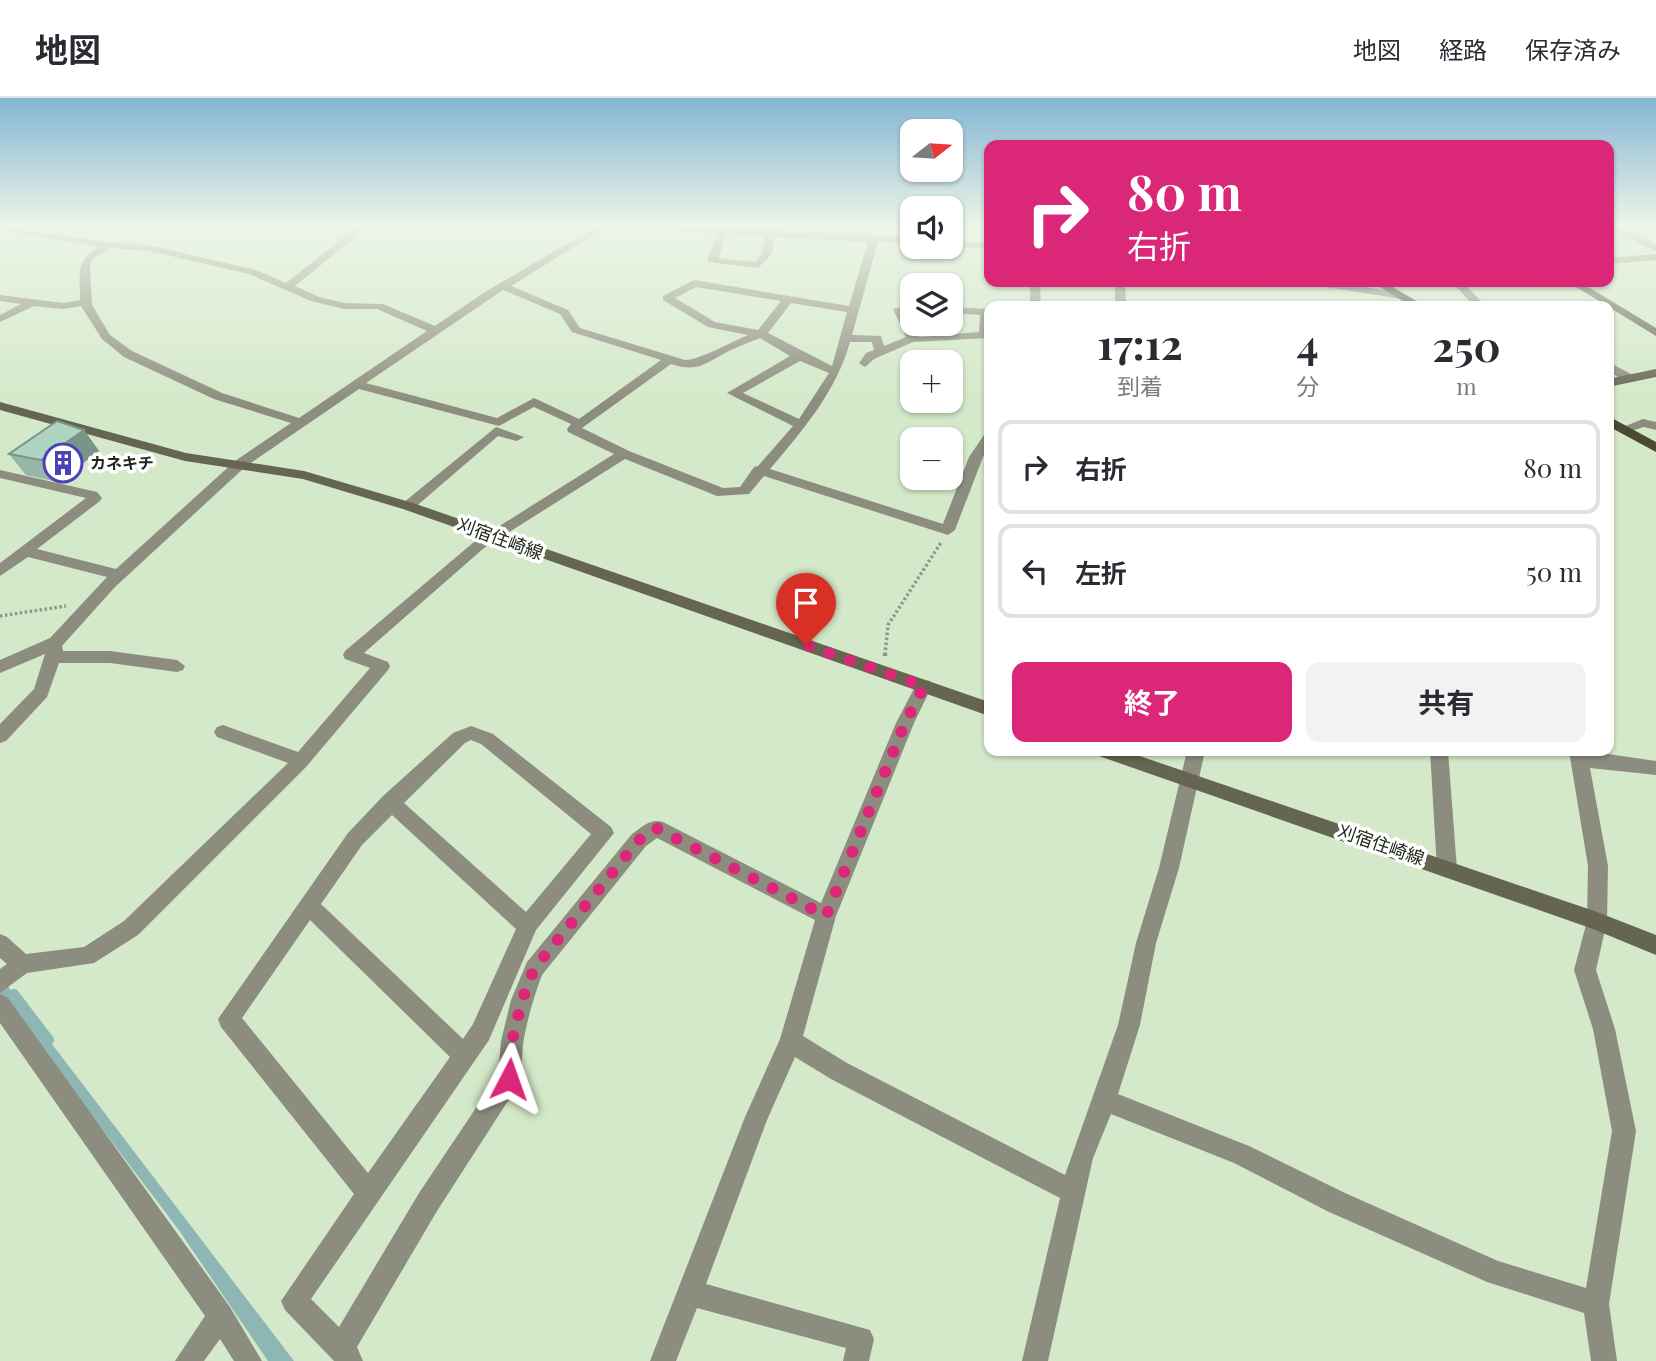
<!DOCTYPE html>
<html lang="ja">
<head>
<meta charset="utf-8">
<style>
  :root { --surface:#fff; --page:#f2f2f3; --text:#2b2b33; --muted:#7c7c81; --line:#e1e1e2; --accent:#db2777 }
  body { margin:0; font-family:"Playfair Display","Noto Sans JP",serif; background:var(--page); color:var(--text); height:100vh; display:flex; flex-direction:column; font-size:26px; white-space:nowrap }
  * { box-sizing:border-box; margin:0 }
  p { font-size:23px; color:var(--muted) }
  .icon { flex:none; width:38px; height:38px; fill:none; stroke:currentColor; stroke-width:2; stroke-linecap:round; stroke-linejoin:round }
  .map { position:relative; flex:1; overflow:hidden }
  .details { position:absolute; left:984px; top:203px; width:630px; height:455px; display:flex; flex-direction:column; background:var(--surface); border-radius:14px; box-shadow:0 2px 5px #0004 }
  .details>* { flex:none }
  .banner { position:absolute; left:984px; top:42px; width:630px; height:147px; border-radius:14px; box-shadow:0 2px 5px #0004; background:#db2777; color:#fff; overflow:hidden }
  .needle { width:46px; rotate:73deg }
  .fabs { position:absolute; left:900px; top:21px; display:grid; gap:14px }
  .fabs a { display:grid; place-items:center; width:63px; height:63px; border-radius:14px; background:var(--surface); box-shadow:0 2px 5px #0004; font-size:35px }
  .pin { position:absolute; display:grid; place-items:center; width:60px; height:60px; color:#fff; margin:-72px -30px; border-radius:50% 50% 50% 0; rotate:-45deg; box-shadow:0 0 7px #0007 }
  .pin .icon { rotate:45deg }
  .me { position:absolute; width:77px; margin:-38px; rotate:4deg; stroke-linejoin:round; filter:drop-shadow(0 0 5px #0008) }
  .turn { display:flex; align-items:center; gap:24px; height:147px; padding:0 28px; font-size:32px }
  .turn .icon { width:91px; height:91px; stroke-width:2.5 }
  .turn b { display:block; font-size:49px; line-height:60px }
  .eta { display:flex; justify-content:space-evenly; align-items:center; height:119px; text-align:center }
  .eta b { font-size:42px; font-weight:700; line-height:49px }
  .action { display:flex; gap:14px; margin-top:auto; padding:14px 28px }
  .action a { flex:1; height:80px; border-radius:14px; background:var(--accent); color:#fff; font-size:28px; font-weight:700; line-height:80px; text-align:center }
  .action a+a { background:var(--page); color:var(--text) }
  ul { padding:0; list-style:none }
  li { display:flex; align-items:center; gap:21px; height:94px; margin:0 14px 10px; padding:0 14px; border:4px solid var(--line); border-radius:14px }
  li div { flex:1 }
  li b { display:block; font-size:26px }
  li em { font-style:normal }
  header { display:flex; align-items:center; gap:42px; box-sizing:border-box; height:98px; padding:0 35px; background:var(--surface); border-bottom:2px solid var(--line) }
  header strong { font-size:33px }
  nav { display:flex; gap:38px; margin-inline-start:auto; font-size:24px }
  .map>svg:first-child { display:block }
  .water { fill:#8eb6b5 }
  .lines { fill:none; stroke-linecap:round; stroke-linejoin:round }
  .stream { stroke:#8eb6b5; stroke-width:10 }
  .path-far1 { stroke:#8b9b83; stroke-width:3.5; stroke-dasharray:2.5 2.5; stroke-linecap:butt }
  .path { stroke:#8b9b83; stroke-width:4.5; stroke-dasharray:3.5 3.5; stroke-linecap:butt }
  .street { fill:#8d8d7f; fill-rule:evenodd }
  .secondary { fill:#656551; fill-rule:evenodd }
  .primary { fill:#4a4931; fill-rule:evenodd }
  .wall { fill:#96b6a7 }
  .shaded-wall { fill:#7a9488 }
  .building { fill:#aed4c2; stroke:#7a9488; stroke-width:2 }
  .route { stroke:#db2777; stroke-width:12; stroke-dasharray:0 21.6 }
  .labels { text-anchor:middle; stroke-width:7; stroke-linejoin:round; paint-order:stroke }
  .far-poi-label { font-size:16px; font-weight:bold; fill:#21281d; stroke:#fff; text-anchor:start }
  .street-label { font-size:18px; fill:#21281d; stroke:#fff }
</style>
</head>
<body>
<header>
<strong>地図</strong>
<nav><a>地図</a><a>経路</a><a>保存済み</a></nav>
</header>
<div class="map">
<svg width="1656" height="1263" viewBox="0 0 1656 1263">
  <rect width="100%" height="100%" fill="#d4e9c9"/>
  <!-- water -->
  <polygon class="water" points="0,878 294,1263 268,1263 178,1131 0,896"/>
  <g class="lines">
    <!-- stream -->
    <polyline class="stream" points="14,896 49,942"/>
    <!-- path-far1 -->
    <g class="path-far1">
      <polyline points="0,518 66,508"/>
      <polyline points="885,557 888,527 942,443"/>
    </g>
    <!-- path -->
    <polyline class="path" points="885,558 885,555"/>
    <!-- street -->
    <g class="street">
      <path d="M0 128 107 144 149 147 256 172 286 185 358 128H369L295 188 319 199 344 205 383 206 435 228 485 194 597 128H608L511 188 568 212 580 230 685 262C700 262 731 244 748 237L708 229 663 202V198L694 182 849 208 868 144 775 139 772 156 758 170 708 164 707 162 717 136 628 131 623 128 771 131 912 140V146L878 144 852 237 881 238 884 248 906 239 893 211 912 207V213L906 214 917 238 921 239 979 234 980 217 950 215V209L989 211V240L913 244 874 261 865 269 859 265 866 255 874 252 872 244H850C836 294 803 332 770 371L943 426 969 359 984 337 989 336V350L983 359 955 432 948 437 764 378 749 396 717 398 625 361 484 450 364 555 388 564 390 568 388 572 306 669 138 837 94 865 27 875 0 895V871L7 866 0 860V836L7 839 26 856 84 849 124 823 288 665 217 639 214 634 217 629 223 627 298 654 370 570 345 561 343 557 345 553 474 444 614 356 568 334 567 331 571 326 534 309 499 328 359 291 245 369 114 490 62 548 63 553H110L177 562 185 568 183 572 177 574 110 565H59L47 599 6 643 0 645V626L34 591 45 556 0 575V562L50 540 107 479 28 459 0 478V465L86 400 0 380V372L97 394 102 400 100 403 37 451 116 471 235 363 291 325 214 301 124 259 102 241 81 208 63 211 34 208 0 224V217L21 206 0 203V197L63 205 80 202C80 176 75 164 98 149L0 132ZM727 136 765 138 762 156 755 164 718 160ZM109 150 149 153 249 176 311 203 344 211H377L427 233 299 320 222 295 132 253 110 237 92 207 90 168 93 161ZM696 189 781 203 758 232 715 224 675 200ZM503 192 560 216 572 234 661 262 579 321 534 300 497 320 366 285ZM791 205 847 214 832 268 768 235ZM760 240 790 258 727 295 793 328 758 368 754 369 740 389 723 390 629 353 582 330 671 266C699 275 705 265 729 253 739 248 750 244 760 240ZM800 263 829 275 799 321 743 295Z"/>
      <polygon points="1608,128 1616,128 1656,146 1656,153 1608,131"/>
      <polygon points="950,143 989,145 989,151 950,149"/>
      <polygon points="1656,156 1656,162 1608,166 1608,160"/>
      <polygon points="1030,184 1040,184 1041,208 1030,208"/>
      <polygon points="1115,184 1125,184 1126,208 1115,208"/>
      <polygon points="1308,184 1332,184 1402,195 1407,198 1402,201 1313,187"/>
      <polygon points="1452,184 1463,184 1485,208 1474,208"/>
      <polygon points="1608,264 1633,277 1635,280 1625,283 1608,273"/>
      <polygon points="1643,321 1656,324 1656,332 1644,329 1624,335 1618,331"/>
      <polygon points="496,329 524,339 517,343 498,338 413,411 403,411 403,405"/>
      <path d="M924 582 930 583 932 588 914 625 836 818 803 938 847 965 1065 1077 1118 927 1136 845 1159 770 1187 653H1205L1179 770 1156 845 1140 927 1118 996 1249 1048 1345 1095 1498 1163 1586 1190 1612 1033 1593 931 1574 872 1587 823 1588 768 1569 653H1587L1656 663V677L1590 670 1608 768 1607 823 1596 872 1615 931 1636 1033 1609 1206 1617 1263H1591L1584 1215 1487 1184 1327 1113 1234 1065 1111 1016 1093 1060 1048 1263H1022L1060 1100 831 981 795 959 767 1022 706 1186 870 1232 874 1241 869 1263H843L846 1250 697 1210 676 1263H650L745 1019 780 941 815 822 657 740 646 748 542 877C534 898 528 919 524 940 521 957 523 974 517 989L437 1113 357 1249 363 1263H334L285 1212 281 1203 354 1096 221 929 218 921 348 735 383 698 453 635 471 628 493 636 611 729 614 735 536 832 489 942 311 1201 339 1229 419 1095 498 977 501 943 511 902 527 864 632 736C642 729 651 720 663 724L821 805 896 625 918 583ZM471 642 481 646 591 736 526 814 404 705 465 645ZM392 717 516 831 473 926 463 941 321 806 362 747ZM310 822 450 959 368 1075 242 920Z"/>
      <polygon points="1430,653 1448,653 1457,771 1454,777 1447,780 1440,777 1437,771"/>
      <polygon points="0,896 8,900 230,1209 262,1263 234,1263 220,1241 204,1263 175,1263 205,1218 0,925"/>
    </g>
    <!-- secondary -->
    <g class="secondary">
      <polygon points="1568,184 1580,184 1656,230 1656,238"/>
      <polygon points="1656,271 1656,279 1608,289 1608,281"/>
      <polygon points="0,304 186,355 304,373 413,405 989,604 989,618 403,411 303,381 185,363 0,312"/>
      <polygon points="1096,653 1125,653 1597,814 1656,837 1656,857 1593,831 1099,658"/>
    </g>
    <!-- primary -->
    <g class="primary">
      <polygon points="1372,184 1384,184 1425,208 1411,208"/>
      <polygon points="1608,318 1656,344 1656,354 1608,328"/>
    </g>
  </g>
  <!-- wall -->
  <polygon class="wall" points="84,332 99,353 58,384 26,377 9,356"/>
  <!-- shaded-wall -->
  <polygon class="shaded-wall" points="84,332 99,353 58,384 41,362"/>
  <!-- building -->
  <polygon class="building" points="57,323 84,332 41,362 9,356"/>
  <!-- sky -->
  <linearGradient id="sky" x2="0" y2="1"><stop stop-color="#84b5d4"/><stop offset="0.42" stop-color="#ecf5e7"/><stop offset="1" stop-color="#ecf5e7" stop-opacity="0"/></linearGradient>
  <rect width="1656" height="304" fill="url(#sky)"/>
  <g class="lines">
    <!-- route -->
    <polyline class="route" points="509,981 512,943 522,902 534,871 639,742 656,730 826,818 905,625 924,588 806,547"/>
  </g>
  <!-- icons -->
  <defs>
    <symbol id="building-ring" viewBox="-11 -11 22 22"><circle r="9.5" fill="#fff" stroke="#4d41b8" stroke-width="1.5"/><path d="M-4-6H4V6H1V3H-1V6H-4ZM-2.5-4.3h1.7v1.8h-1.7ZM.8-4.3h1.7v1.8H.8ZM-2.5-1h1.7V.8h-1.7ZM.8-1h1.7V.8H.8Z" fill="#4d41b8"/></symbol>
  </defs>
  <g fill-rule="evenodd">
    <use href="#building-ring" x="41" y="343" width="44" height="44"/>
  </g>
  <g class="labels">
    <!-- far-poi labels -->
    <g class="far-poi-label">
      <text x="90" y="371">カネキチ</text>
    </g>
    <!-- street labels -->
    <g class="street-label">
      <text transform="translate(500 441) rotate(20)" y="6">刈宿住崎線</text>
      <text transform="translate(1381 747) rotate(19)" y="6">刈宿住崎線</text>
    </g>
  </g>
</svg>
<div class="fabs">
<a><svg class="needle" viewBox="-14 -14 28 28"><path d="M0-13l5 13h-10z" fill="#e53935"/><path d="M0 13l5-13h-10z" fill="#7c7c81"/></svg></a>
<a><svg class="icon" aria-label="sound" viewBox="0 0 24 24"><path d="M4 9h4l5-4v14l-5-4H4zM17 9q2 3 0 6"/></svg></a>
<a><svg class="icon" aria-label="layers" viewBox="0 0 24 24"><path d="M12 4l9 5-9 5-9-5zM3 14l9 5 9-5"/></svg></a>
<a>+</a>
<a>−</a>
</div>
<div class="pin" style="left:806px;top:547px;background:#d93025"><svg class="icon" aria-label="arrive" viewBox="0 0 24 24"><path d="M6 21V4h12l-3 4 3 4H6"/></svg></div>
<svg class="me" style="left:509px;top:981px" viewBox="-20 -20 40 40"><path d="M0-17L14 15 0 8-14 15z" fill="#db2777" stroke="#fff" stroke-width="4"/></svg>
<div class="banner">
<div class="turn"><svg class="icon" aria-label="right" viewBox="0 0 24 24"><path d="M7 20v-9h11M14 6l5 5-5 5"/></svg><div><b>80 m</b>右折</div></div>
</div>
<section class="details">
<div class="eta">
<div><b>17:12</b><p>到着</p></div>
<div><b>4</b><p>分</p></div>
<div><b>250</b><p>m</p></div>
</div>
<ul>
<li><svg class="icon" aria-label="right" viewBox="0 0 24 24"><path d="M7 20v-9h11M14 6l5 5-5 5"/></svg><div><b>右折</b></div><em>80 m</em></li>
<li><svg class="icon" aria-label="left" viewBox="0 0 24 24"><path d="M17 20v-9H6M10 6l-5 5 5 5"/></svg><div><b>左折</b></div><em>50 m</em></li>
</ul>
<div class="action"><a>終了</a><a>共有</a></div>
</section>
</div>
</body>
</html>
